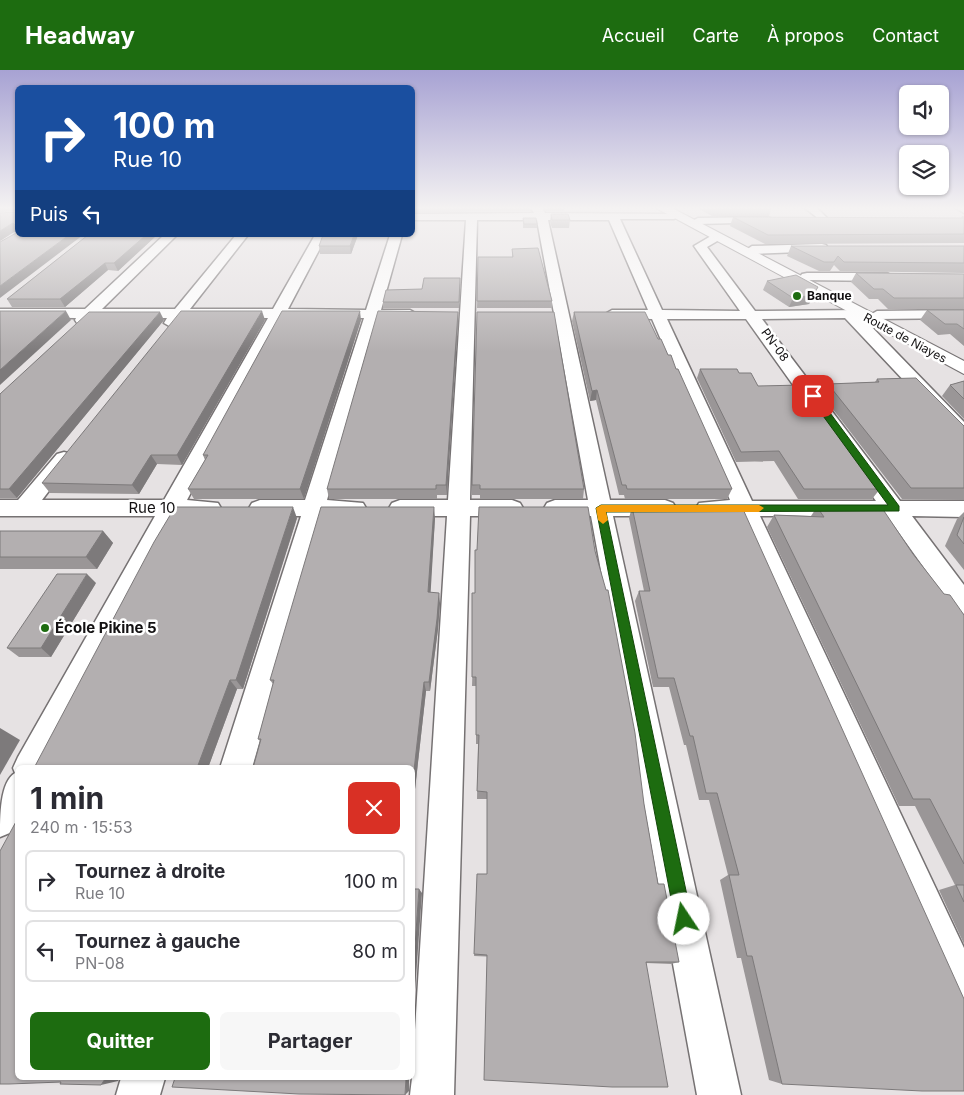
<!DOCTYPE html>
<html lang="fr">
<head>
<meta charset="utf-8">
<style>
  :root { --surface:#fff; --page:#f7f7f7; --text:#2b2b33; --muted:#7c7c81; --line:#e1e1e2; --accent:#1d6c10 }
  body { margin:0; font-family:Inter,sans-serif; background:var(--page); color:var(--text); height:100vh; display:flex; flex-direction:column; font-size:19px; white-space:nowrap }
  * { box-sizing:border-box; margin:0 }
  p { font-size:16px; color:var(--muted) }
  .icon { flex:none; width:28px; height:28px; fill:none; stroke:currentColor; stroke-width:2; stroke-linecap:round; stroke-linejoin:round }
  .map { position:relative; flex:1; overflow:hidden }
  .details { position:absolute; left:15px; top:695px; width:400px; height:315px; display:flex; flex-direction:column; background:var(--surface); border-radius:8px; box-shadow:0 1px 4px #0004 }
  .details>* { flex:none }
  .hud { position:absolute; left:15px; top:15px; width:400px; height:152px; border-radius:8px; box-shadow:0 1px 4px #0004; background:#1a4fa0; color:#fff; overflow:hidden }
  .tools { position:absolute; left:899px; top:15px; display:grid; gap:10px }
  .tools a { display:grid; place-items:center; width:50px; height:50px; border-radius:8px; background:var(--surface); box-shadow:0 1px 4px #0004; font-size:25px }
  .pin { position:absolute; display:grid; place-items:center; width:42px; height:42px; color:#fff; margin:-21px; border-radius:10px; box-shadow:0 2px 8px #0006 }
  .me { position:absolute; width:55px; margin:-28px; rotate:349deg; stroke-linejoin:round; filter:drop-shadow(0 0 4px #0008) }
  .turn { display:flex; align-items:center; gap:18px; height:105px; padding:0 15px; font-size:22px }
  .turn .icon { width:65px; height:65px; stroke-width:2.5 }
  .turn b { display:block; font-size:35px; line-height:42px }
  .then { display:flex; align-items:center; height:48px; padding:0 15px; background:#0003; gap:10px; font-size:19px }
  .round { display:grid; place-items:center; flex:none; width:52px; height:52px; border-radius:8px; background:var(--page) }
  .overview { display:flex; align-items:center; justify-content:space-between; height:85px; padding:0 15px }
  h1 { font-size:30px; font-weight:700; line-height:38px }
  .action { display:flex; gap:10px; margin-top:auto; padding:10px 15px }
  .action a { flex:1; height:58px; border-radius:8px; background:var(--accent); color:#fff; font-size:20px; font-weight:700; line-height:58px; text-align:center }
  .action a+a { background:var(--page); color:var(--text) }
  ul { padding:0; list-style:none }
  li { display:flex; align-items:center; gap:15px; height:62px; margin:0 10px 8px; padding:0 5px; border:2px solid var(--line); border-radius:8px }
  li div { flex:1 }
  li b { display:block; font-size:19px }
  li em { font-style:normal }
  header { display:flex; align-items:center; gap:30px; box-sizing:border-box; height:70px; padding:0 25px; background:var(--accent); color:#fff }
  header strong { font-size:24px }
  nav { display:flex; gap:28px; margin-inline-start:auto; font-size:18px }
  .map>svg:first-child { display:block }
  .lines { fill:none; stroke-linecap:round; stroke-linejoin:round }
  .minor-casing { stroke:#767273; stroke-width:3 }
  .secondary-casing { stroke:#767273; stroke-width:2 }
  .minor { fill:#fff; fill-rule:evenodd }
  .secondary { fill:#fff; fill-rule:evenodd }
  .wall { fill:#9a9697 }
  .shaded-wall { fill:#7d7a7b }
  .building { fill:#b3afb0; stroke:#7d7a7b }
  .route { fill:#1d6c10; stroke:#13460a }
  .slow { fill:#f59e0b }
  .poi-dot { fill:#1d6c10; stroke:#fff; stroke-width:2 }
  .labels { text-anchor:middle; stroke-width:5; stroke-linejoin:round; paint-order:stroke }
  .far-poi-label { font-size:12px; font-weight:bold; fill:#131112; stroke:#fff; text-anchor:start }
  .far-street-label { font-size:12px; fill:#131112; stroke:#fff }
  .street-label { font-size:15px; fill:#131112; stroke:#fff }
  .poi-label { font-size:15px; font-weight:bold; fill:#131112; stroke:#fff; text-anchor:start }
</style>
</head>
<body>
<header>
<strong>Headway</strong>
<nav><a>Accueil</a><a>Carte</a><a>À propos</a><a>Contact</a></nav>
</header>
<div class="map">
<svg width="964" height="1025" viewBox="0 0 964 1025">
  <rect width="100%" height="100%" fill="#e6e2e3"/>
  <g class="lines">
    <defs>
      <g id="minor">
        <path d="M531 138H542L545 143 678 144 679 146 674 149H620L662 240 740 241 694 176 711 166H719V170L707 177 755 241 862 240 864 243 861 246 964 352V369L957 367 845 248 762 249 900 431H964V447L912 446 964 515V544L955 541 887 446H760L964 878V943L950 937 737 446 699 443 696 438 699 433 730 430 652 249 612 248 605 244 612 240H648L609 150H548L610 430H665L673 433 676 438 673 443 665 446H613L741 1025H697L591 446H555L547 443 544 438 547 433 555 430H588L537 150H477L470 430H512L520 433 523 438 520 443 512 446H470L454 1025H410L412 1008 447 446H400L392 443 389 438 392 433 400 430H448L466 150H412V144L534 143ZM667 249H746L876 431H752Z"/>
        <polygon points="805,138 817,138 829,150 824,153"/>
        <polygon points="956,138 964,138 964,143"/>
        <polygon points="766,147 770,148 770,152 698,154 692,151 698,148"/>
        <path d="M164 165H177L102 239H175L236 165H248L190 239H273L315 165H327L288 239 366 240 390 165H402L381 240H410L417 244 410 248H378L327 430 363 433 366 438 363 443 355 446H323L252 698H220L301 446H260L252 443 249 438 252 433 260 430H305L364 248H283L187 430 218 433 221 438 218 443 210 446H179L47 698H18V752L12 762 0 767C0 746 0 712 15 703L13 698 18 687 155 446H0V430H18L57 384 64 382 71 384 74 388 42 430H164L268 248H183L176 256 171 257 164 253 167 248H93L82 254 77 253 75 250 76 248 0 247V239H85Z"/>
        <polygon points="822,174 826,175 828,178 826,181 752,184 746,180 752,176"/>
        <polygon points="807,203 887,203 894,207 887,211 802,210 800,207 802,204"/>
        <polygon points="964,240 964,248 877,249 870,245 877,241"/>
        <polygon points="121,1008 165,1008 160,1025 116,1025"/>
      </g>
      <polygon id="secondary" points="656,138 672,138 964,291 964,304"/>
    </defs>
    <!-- minor casing -->
    <use href="#minor" class="minor-casing"/>
    <!-- secondary casing -->
    <use href="#secondary" class="secondary-casing"/>
    <!-- minor -->
    <use href="#minor" class="minor"/>
    <!-- secondary -->
    <use href="#secondary" class="secondary"/>
  </g>
  <!-- wall -->
  <g class="wall">
    <polygon points="0,138 18,138 18,161 17,160 0,171 16,141 0,142"/>
    <polygon points="412,138 531,138 531,141 412,142"/>
    <polygon points="544,138 564,138 564,141 546,141"/>
    <polygon points="697,138 771,139 769,146 712,146"/>
    <polygon points="551,144 570,150 569,158 552,158 550,152"/>
    <polygon points="962,146 964,146 964,173 765,174 730,156 733,147 961,148"/>
    <polygon points="523,148 537,154 537,158 523,158"/>
    <polygon points="88,165 157,165 118,201 108,200 65,237 12,237 7,229"/>
    <polygon points="323,165 358,165 351,184 320,184 319,176"/>
    <polygon points="791,176 964,176 964,203 840,201 834,195 830,201 819,201 787,186"/>
    <polygon points="512,179 552,231 552,238 477,238 478,187 512,187"/>
    <polygon points="856,203 964,204 964,239 888,239 878,229 869,229 851,212"/>
    <polygon points="767,211 814,225 809,234 789,237 763,220"/>
    <polygon points="461,214 459,238 383,238 383,232 422,219"/>
    <polygon points="927,240 964,240 964,276 950,264 938,265 920,250"/>
    <polygon points="458,242 458,251 447,425 437,425 437,429 329,429 327,419"/>
    <polygon points="574,242 658,269 676,299 732,419 727,429 625,429 624,425 619,425 596,330 590,331 572,251"/>
    <polygon points="164,250 17,428 0,428 0,324"/>
    <polygon points="265,250 182,395 157,394 139,424 50,423 42,413"/>
    <polygon points="361,250 304,429 194,429 188,419 205,390 203,385"/>
    <polygon points="700,299 739,303 758,316 880,419 872,429 798,429 774,391 736,392 697,308"/>
    <polygon points="877,309 964,356 964,430 902,429 822,325 828,314 875,312"/>
    <polygon points="964,311 964,349 942,326 950,315"/>
    <polygon points="472,415 584,419 583,429 480,429 480,425 472,425"/>
    <polygon points="632,437 742,437 782,1014 769,1010 741,888 737,888 720,810 728,805 709,730 699,730 686,675 684,675 669,617 653,617 635,531 639,521 644,521 629,448"/>
    <polygon points="817,437 913,484 944,524 964,545 964,874 939,820 955,815 915,736 899,736 767,457 774,445 811,446"/>
    <polygon points="964,442 964,500 945,476 957,449"/>
    <polygon points="297,448 243,619 237,619 208,698 34,698"/>
    <polygon points="435,448 430,523 440,533 438,559 430,621 426,621 412,746 412,698 260,671 258,669 273,614 270,610"/>
    <polygon points="0,461 103,461 113,473 97,499 0,499"/>
    <polygon points="595,481 644,734 658,814 679,892 671,894 646,893 474,886 487,804 487,729 477,729 478,674 476,674 476,616 472,616 475,523"/>
    <polygon points="96,513 51,587 19,587 7,578"/>
  </g>
  <!-- shaded-wall -->
  <g class="shaded-wall">
    <polygon points="13,153 17,160 0,171 0,161"/>
    <polygon points="69,165 83,165 0,228 0,216"/>
    <polygon points="146,165 157,165 118,201 114,193"/>
    <polygon points="354,165 358,165 351,184 350,176"/>
    <polygon points="105,193 108,200 65,237 60,229"/>
    <polygon points="818,217 814,225 809,234 789,237 793,228"/>
    <polygon points="66,241 71,250 0,315 0,300"/>
    <polygon points="262,241 265,250 182,395 177,385"/>
    <polygon points="360,241 361,250 304,429 300,419"/>
    <polygon points="160,242 164,250 17,428 9,419"/>
    <polygon points="458,242 458,251 447,425 446,415"/>
    <polygon points="597,320 596,330 590,331 592,321"/>
    <polygon points="151,385 157,394 139,424 132,415"/>
    <polygon points="293,437 297,448 243,619 236,610"/>
    <polygon points="434,437 435,448 430,533 428,522"/>
    <polygon points="103,461 113,473 97,499 86,487"/>
    <polygon points="87,504 96,513 51,587 41,578"/>
    <polygon points="439,523 440,533 438,559 430,621 429,612"/>
    <polygon points="230,610 237,619 208,698 197,698"/>
    <polygon points="424,612 426,621 412,746 412,718"/>
    <polygon points="0,658 20,670 0,705"/>
    <polygon points="419,819 422,823 412,962 412,919"/>
    <polygon points="114,1008 128,1008 119,1009 118,1011 101,1015 105,1009"/>
    <polygon points="406,1008 409,1008 409,1021 405,1025"/>
  </g>
  <!-- building -->
  <g class="building">
    <polygon points="15,138 18,138 18,156 16,156 13,153 0,161 0,143 16,142"/>
    <polygon points="713,138 771,138 771,139 714,139"/>
    <polygon points="551,144 568,144 570,150 552,150"/>
    <polygon points="733,147 964,148 964,164 768,165"/>
    <polygon points="523,148 536,148 537,154 524,154"/>
    <polygon points="18,162 18,165 69,165 0,216 0,172"/>
    <polygon points="88,165 146,165 114,193 105,193 60,229 7,229"/>
    <polygon points="323,165 354,165 350,176 319,176"/>
    <polygon points="791,176 964,176 964,193 844,192 838,186 834,192 824,192"/>
    <polygon points="538,178 552,231 477,231 478,187 513,187 512,179"/>
    <polygon points="856,203 964,204 964,228 894,228 883,219 874,219"/>
    <polygon points="796,205 818,217 813,225 793,228 767,211"/>
    <polygon points="424,208 460,208 459,232 383,232 386,220 422,219"/>
    <polygon points="927,240 964,240 964,259 957,254 945,254"/>
    <polygon points="0,241 66,241 0,300"/>
    <polygon points="181,241 262,241 177,385 151,385 132,415 42,413"/>
    <polygon points="282,241 360,241 300,419 188,419 208,385 203,385"/>
    <polygon points="378,241 458,242 446,415 436,415 436,419 327,419"/>
    <polygon points="89,242 160,242 9,419 0,419 0,324"/>
    <polygon points="477,242 554,242 584,419 480,419 480,415 472,415"/>
    <polygon points="574,242 645,242 658,269 661,269 668,285 671,285 676,299 678,299 732,419 627,419 626,415 622,415 597,320 592,321"/>
    <polygon points="700,299 737,299 739,303 751,303 758,316 803,315 880,419 804,419 779,381 741,382"/>
    <polygon points="916,308 964,356 964,418 911,418 828,314 879,312 877,309"/>
    <polygon points="964,311 964,329 950,315"/>
    <polygon points="177,437 293,437 236,610 230,610 197,698 34,698 154,472 172,442"/>
    <polygon points="321,437 434,437 428,522 439,523 437,549 429,612 424,612 412,718 412,698 253,698 261,669 258,669 274,610 270,610"/>
    <polygon points="479,437 588,437 595,481 606,520 608,520 635,663 644,734 658,814 664,814 679,892 646,892 668,1017 612,1017 484,1010 487,885 474,884 477,804 487,804 487,722 477,721 479,665 476,665 476,607 472,607 472,523 475,523 475,480 477,480"/>
    <polygon points="632,437 742,437 964,929 964,1021 922,1021 782,1014 752,886 747,886 729,805 739,805 717,723 706,723 693,666 690,666 674,608 658,608 639,521 650,521"/>
    <polygon points="817,437 882,438 913,484 944,524 950,525 964,545 964,794 930,729 913,729 774,445 824,447"/>
    <polygon points="964,447 964,474 957,465"/>
    <polygon points="0,461 103,461 86,487 0,487"/>
    <polygon points="57,504 87,504 41,578 7,578"/>
    <polygon points="18,748 18,1008 120,1008 119,1009 105,1009 101,1015 60,1014 61,1012 9,1014 0,1014 0,781"/>
    <polygon points="956,815 964,815 964,832"/>
    <polygon points="412,819 419,819 412,919"/>
    <polygon points="175,1008 406,1008 405,1025 299,1024 172,1017"/>
  </g>
  <!-- sky -->
  <linearGradient id="sky" x2="0" y2="1"><stop stop-color="#a7a2d3"/><stop offset="0.49" stop-color="#f4f2f2"/><stop offset="1" stop-color="#f4f2f2" stop-opacity="0"/></linearGradient>
  <rect width="964" height="282" fill="url(#sky)"/>
  <!-- route -->
  <polygon class="route" points="810,324 816,324 899,436 899,441 606,442 692,849 690,855 684,858 678,855 675,849 596,438 601,435 888,435 810,328"/>
  <!-- slow -->
  <polygon class="slow" points="601,435 759,435 764,438 759,442 606,442 608,450 603,454 598,450 596,438"/>
  <!-- markers -->
  <g class="poi-dot">
    <circle cx="797" cy="226" r="5"/>
    <circle cx="45" cy="558" r="5"/>
  </g>
  <g class="labels">
    <!-- far-poi labels -->
    <g class="far-poi-label">
      <text x="807" y="230">Banque</text>
    </g>
    <!-- far-street labels -->
    <g class="far-street-label">
      <text transform="translate(905 268) rotate(28)" y="4">Route de Niayes</text>
      <text transform="translate(775 275) rotate(54)" y="4">PN-08</text>
    </g>
    <!-- street labels -->
    <g class="street-label">
      <text x="152" y="443">Rue 10</text>
    </g>
    <!-- poi labels -->
    <g class="poi-label">
      <text x="55" y="563">École Pikine 5</text>
    </g>
  </g>
</svg>
<div class="tools">
<a><svg class="icon" aria-label="sound" viewBox="0 0 24 24"><path d="M4 9h4l5-4v14l-5-4H4zM17 9q2 3 0 6"/></svg></a>
<a><svg class="icon" aria-label="layers" viewBox="0 0 24 24"><path d="M12 4l9 5-9 5-9-5zM3 14l9 5 9-5"/></svg></a>
</div>
<div class="pin" style="left:813px;top:326px;background:#d93025"><svg class="icon" aria-label="arrive" viewBox="0 0 24 24"><path d="M6 21V4h12l-3 4 3 4H6"/></svg></div>
<svg class="me" style="left:684px;top:849px" viewBox="-20 -20 40 40"><circle r="19" fill="#fff"/><path d="M0-13L10 11 0 6-10 11z" fill="#1d6c10"/></svg>
<div class="hud">
<div class="turn"><svg class="icon" aria-label="right" viewBox="0 0 24 24"><path d="M7 20v-9h11M14 6l5 5-5 5"/></svg><div><b>100 m</b>Rue 10</div></div>
<div class="then">Puis<svg class="icon" aria-label="left" viewBox="0 0 24 24"><path d="M17 20v-9H6M10 6l-5 5 5 5"/></svg></div>
</div>
<section class="details">
<div class="overview"><div><h1>1 min</h1><p>240 m · 15:53</p></div><a class="round" style="background:#d93025;color:#fff"><svg class="icon" aria-label="close" viewBox="0 0 24 24"><path d="M6 6l12 12M18 6L6 18"/></svg></a></div>
<ul>
<li><svg class="icon" aria-label="right" viewBox="0 0 24 24"><path d="M7 20v-9h11M14 6l5 5-5 5"/></svg><div><b>Tournez à droite</b><p>Rue 10</p></div><em>100 m</em></li>
<li><svg class="icon" aria-label="left" viewBox="0 0 24 24"><path d="M17 20v-9H6M10 6l-5 5 5 5"/></svg><div><b>Tournez à gauche</b><p>PN-08</p></div><em>80 m</em></li>
</ul>
<div class="action"><a>Quitter</a><a>Partager</a></div>
</section>
</div>
</body>
</html>
